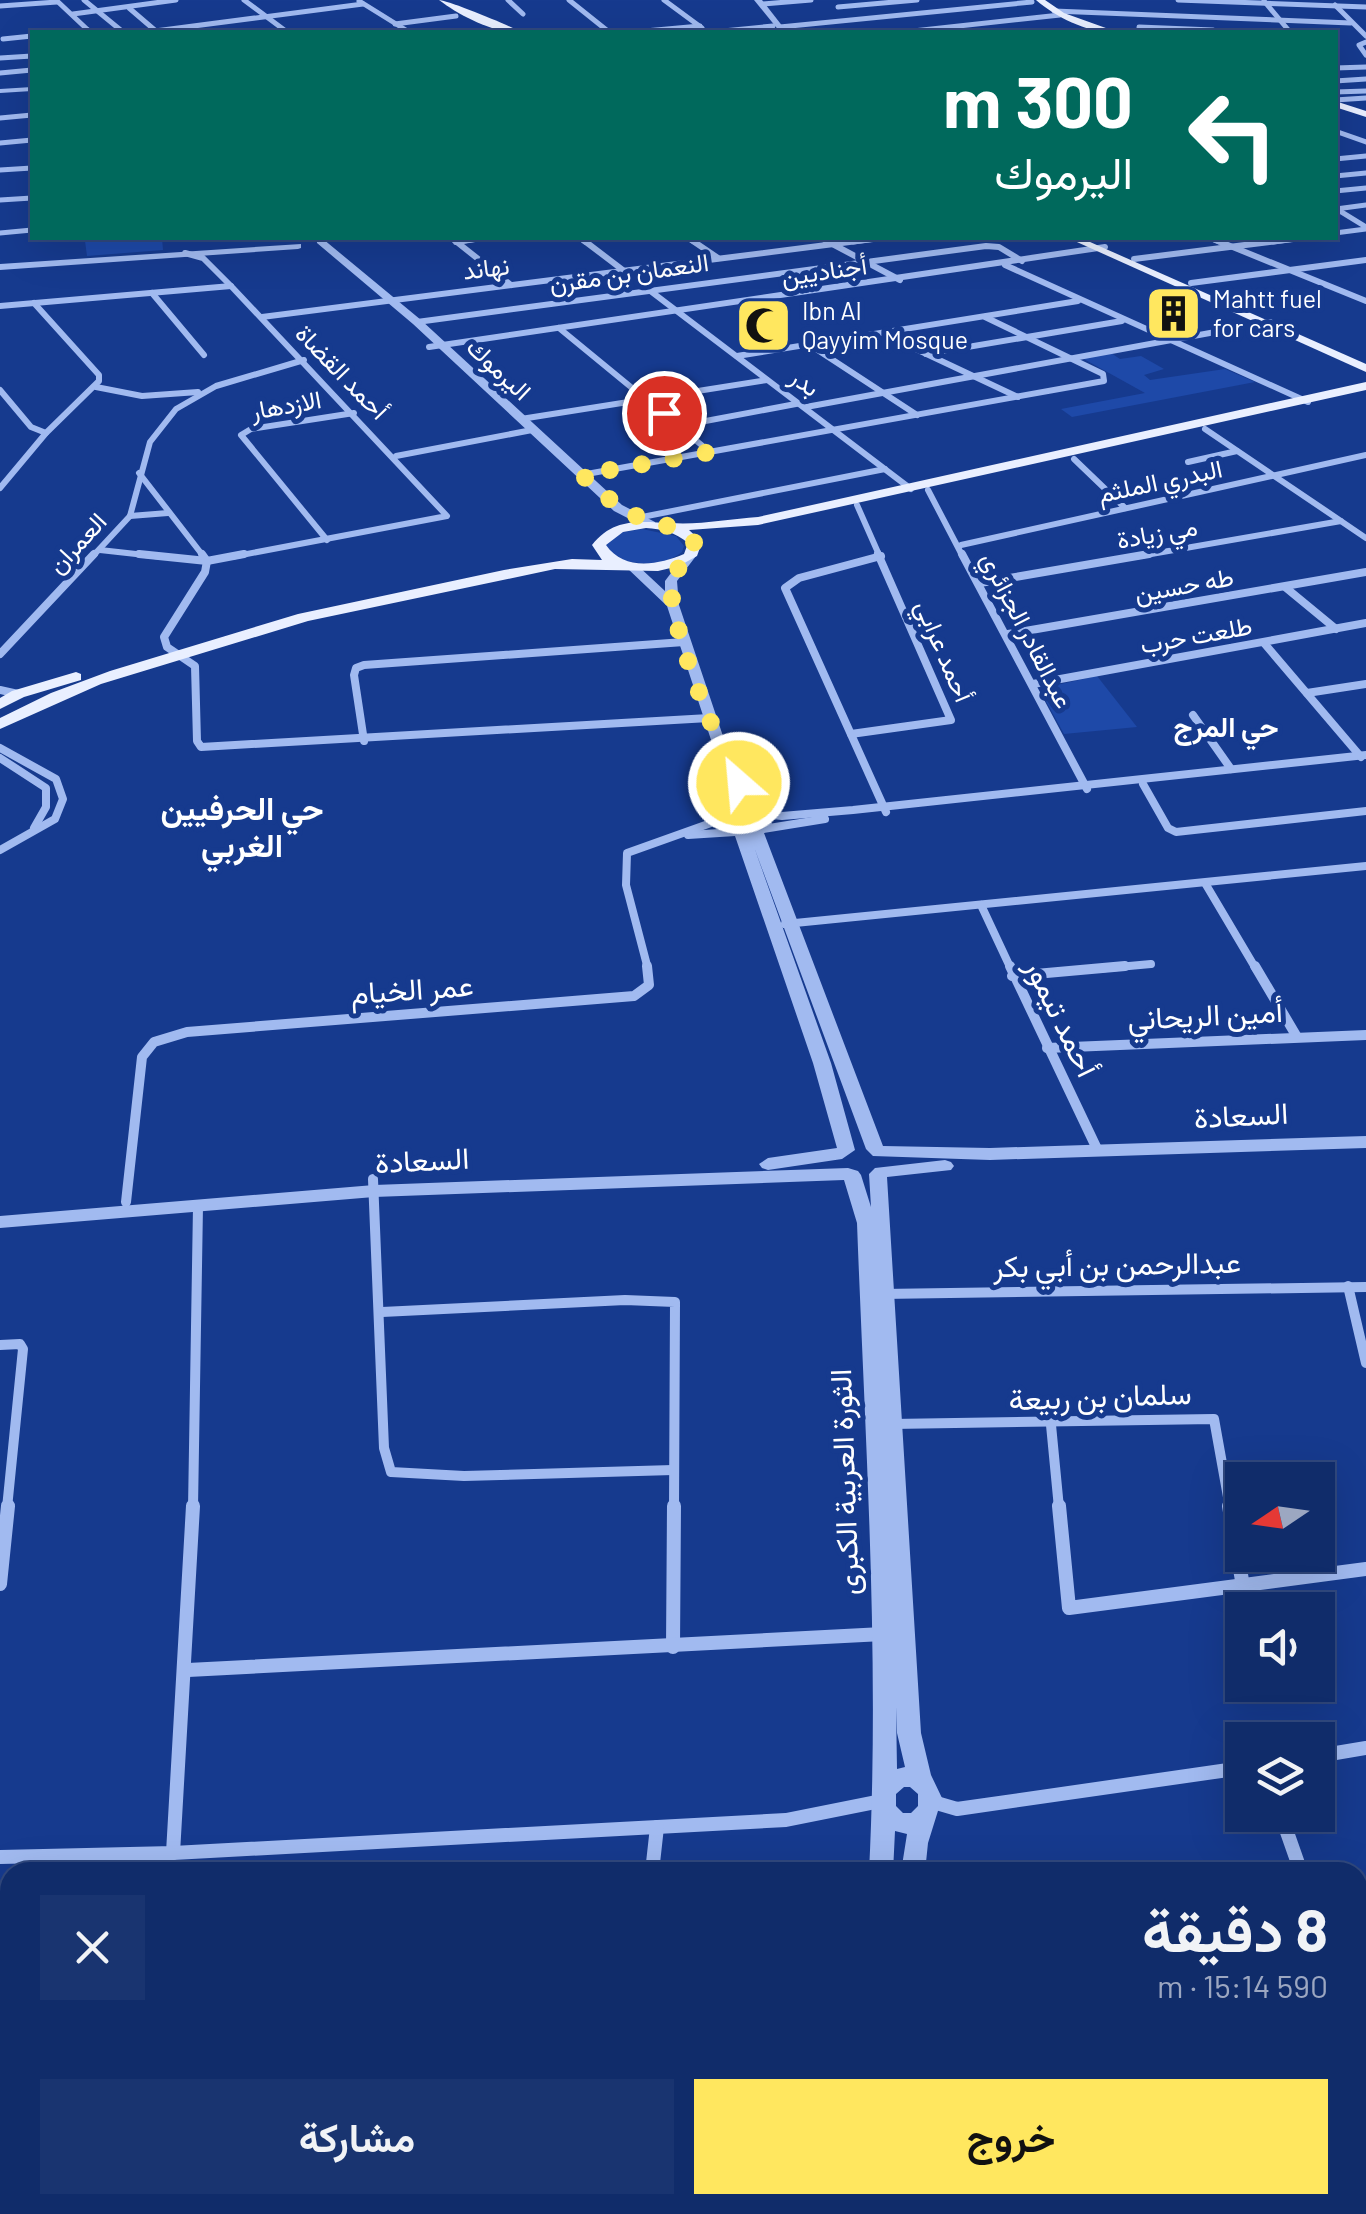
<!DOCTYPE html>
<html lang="ar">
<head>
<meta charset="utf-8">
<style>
  :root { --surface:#102c6a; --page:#193470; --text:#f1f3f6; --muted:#9ca7c1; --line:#30487e; --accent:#ffe75f }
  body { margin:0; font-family:Barlow,Vazirmatn,sans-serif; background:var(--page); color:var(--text); direction:rtl; height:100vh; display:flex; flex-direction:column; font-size:38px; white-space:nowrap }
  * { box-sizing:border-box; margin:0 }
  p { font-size:32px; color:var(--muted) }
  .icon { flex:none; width:55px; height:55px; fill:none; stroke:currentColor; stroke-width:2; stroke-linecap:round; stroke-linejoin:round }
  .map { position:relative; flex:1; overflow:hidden; direction:ltr }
  .panel { position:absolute; left:0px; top:1862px; width:1368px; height:352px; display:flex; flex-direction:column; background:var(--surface); border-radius:30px 30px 0 0; box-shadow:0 10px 40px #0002,0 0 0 2px var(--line); direction:rtl }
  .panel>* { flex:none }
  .banner { position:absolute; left:30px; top:30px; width:1308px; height:210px; border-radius:0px; box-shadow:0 10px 40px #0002,0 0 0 2px var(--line); direction:rtl; background:#00695c; color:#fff; overflow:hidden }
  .needle { width:65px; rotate:257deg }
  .fabs { position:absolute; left:1225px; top:1462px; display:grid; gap:20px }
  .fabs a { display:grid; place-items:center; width:110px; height:110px; border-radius:0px; background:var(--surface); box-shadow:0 10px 40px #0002,0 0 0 2px var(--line); font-size:50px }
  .pin { position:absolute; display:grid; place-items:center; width:85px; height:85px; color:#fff; margin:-42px; border:5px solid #fff; border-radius:50%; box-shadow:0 2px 10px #0007 }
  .me { position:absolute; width:110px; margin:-55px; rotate:333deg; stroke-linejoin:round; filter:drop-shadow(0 0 8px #0008) }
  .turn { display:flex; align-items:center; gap:35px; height:210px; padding:0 40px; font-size:45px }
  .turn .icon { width:130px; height:130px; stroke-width:2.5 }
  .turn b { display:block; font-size:70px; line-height:85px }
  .round { display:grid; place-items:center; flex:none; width:105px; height:105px; border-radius:0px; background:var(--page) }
  .headline { display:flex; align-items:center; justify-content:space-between; height:170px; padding:0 40px }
  h1 { font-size:60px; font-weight:700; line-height:75px }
  .action { display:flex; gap:20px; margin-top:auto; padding:20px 40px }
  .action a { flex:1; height:115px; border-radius:0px; background:var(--accent); color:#111; font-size:40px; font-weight:700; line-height:115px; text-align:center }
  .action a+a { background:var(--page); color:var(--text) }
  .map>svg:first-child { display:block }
  .green { fill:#1e49a8 }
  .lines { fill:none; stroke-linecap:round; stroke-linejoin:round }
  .minor-far4 { stroke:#a1baf0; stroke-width:5 }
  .minor-far3 { stroke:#a1baf0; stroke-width:6 }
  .minor-far2 { stroke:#a1baf0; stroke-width:8 }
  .minor-far1 { stroke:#a1baf0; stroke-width:10 }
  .minor { stroke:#a1baf0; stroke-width:14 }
  .tertiary { fill:#a1baf0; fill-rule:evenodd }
  .primary { fill:#e9efff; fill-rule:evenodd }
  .route { stroke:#ffe75f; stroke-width:18; stroke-dasharray:0 32.4 }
  .labels { text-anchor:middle; stroke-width:10; stroke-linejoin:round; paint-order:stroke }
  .far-street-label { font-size:25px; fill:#fff; stroke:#163a8e }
  .far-poi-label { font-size:25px; fill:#fff; stroke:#163a8e; text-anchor:start }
  .far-neighbourhood-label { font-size:28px; font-weight:bold; fill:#fff; stroke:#163a8e }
  .street-label { font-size:30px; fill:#fff; stroke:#163a8e }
  .neighbourhood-label { font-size:32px; font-weight:bold; fill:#fff; stroke:#163a8e }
</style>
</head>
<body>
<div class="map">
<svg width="1366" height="2214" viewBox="0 0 1366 2214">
  <rect width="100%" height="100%" fill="#163a8e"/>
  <!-- green -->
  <g class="green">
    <polygon points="109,238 162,238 163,250 87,256 85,241"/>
    <polygon points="1111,353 1120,359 1141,356 1164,369 1144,375 1150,380 1225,369 1255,382 1072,417 1061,409 1145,393 1082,358"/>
    <path d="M642 529 676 536 684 546 682 552C663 567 641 564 618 560L604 544 617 533Z"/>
    <polygon points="1097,676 1137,727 1064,734 1042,694 1043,688"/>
  </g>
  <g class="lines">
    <!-- minor-far4 -->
    <g class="minor-far4">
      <polyline points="56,0 90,32"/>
      <polyline points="84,0 123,32"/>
      <polyline points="244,0 287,32"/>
      <polyline points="508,0 523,14"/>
      <polyline points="569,0 609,32"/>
      <polyline points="664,0 702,28"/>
      <polyline points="1178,0 1366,7"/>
      <polyline points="359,1 409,32"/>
      <polyline points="1264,1 1290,32"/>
      <polyline points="763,4 811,0"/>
      <polyline points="1335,5 1366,36"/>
      <polyline points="0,6 57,2"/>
      <polyline points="838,7 917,0"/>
      <polyline points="129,8 157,32"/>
      <polyline points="1054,11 1351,23"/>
      <polyline points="73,14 176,0"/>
      <polyline points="395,24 456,16"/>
      <polyline points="780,27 1032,2"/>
      <polyline points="1139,27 1213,30"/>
      <polyline points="155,31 363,4"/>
      <polyline points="66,32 88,30"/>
      <polyline points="634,32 700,26"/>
      <polyline points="713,32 773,26"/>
      <polyline points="904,32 1060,15"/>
      <polyline points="3,39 32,36"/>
      <polyline points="1366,42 1359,45 1366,55"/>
      <polyline points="0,58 32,56"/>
      <polyline points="1335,68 1366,67"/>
      <polyline points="0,73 32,70"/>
      <polyline points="1335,81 1366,79"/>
      <polyline points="1335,92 1366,91"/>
      <polyline points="1335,100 1366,98"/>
      <polyline points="0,118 32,115"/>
      <polyline points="1335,131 1366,142"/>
      <polyline points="0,143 32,140"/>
      <polyline points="1335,159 1366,156"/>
      <polyline points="0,170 32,168"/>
      <polyline points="1335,176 1366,173"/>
      <polyline points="1335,191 1366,188"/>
      <polyline points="0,200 32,198"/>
      <polyline points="1335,208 1366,227"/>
      <polyline points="1336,209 1366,205"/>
      <polyline points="0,233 32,230"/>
      <polyline points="1335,233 1366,229"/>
      <polyline points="451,238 456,242"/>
      <polyline points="580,238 585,242"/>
      <polyline points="688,238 694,242"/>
      <polyline points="821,238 828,242"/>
      <polyline points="1210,238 1219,242"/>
      <polyline points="319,240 338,238"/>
      <polyline points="458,242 483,238"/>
      <polyline points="853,242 882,238"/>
      <polyline points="1273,242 1302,238"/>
    </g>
    <!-- minor-far3 -->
    <g class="minor-far3">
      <polyline points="453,239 511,285"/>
      <polyline points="582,239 911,489"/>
      <polyline points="690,239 718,258"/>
      <polyline points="823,239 900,280"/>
      <polyline points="1213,239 1366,301"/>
      <polyline points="319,240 327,239"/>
      <polyline points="456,242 475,239"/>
      <polyline points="185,253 203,258 231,286 447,516 231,557"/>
      <polyline points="1134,259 1293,239"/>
      <polyline points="1005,265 1308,402"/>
      <polyline points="1191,283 1366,260"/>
      <polyline points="152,293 204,355"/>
      <polyline points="0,306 231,286"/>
      <polyline points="262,317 873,239"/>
      <polyline points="417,322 986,246 999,247 1022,261"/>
      <polyline points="559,328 710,452"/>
      <polyline points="884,334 1018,397"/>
      <polyline points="810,345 917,415"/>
      <polyline points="429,347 1105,247"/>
      <polyline points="926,354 1122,321"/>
      <polyline points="737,356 1078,301"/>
      <polyline points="96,387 142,396 198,392"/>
      <polyline points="0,390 31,427 46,433"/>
      <polyline points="806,407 1270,322"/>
      <polyline points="521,419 767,380"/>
      <polyline points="679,426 801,403"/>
      <polyline points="1205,429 1366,538"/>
      <polyline points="396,456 532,430"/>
      <polyline points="1074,459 1125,508"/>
      <polyline points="1188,462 1237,451"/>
      <polyline points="139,473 204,557"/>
      <polyline points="581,475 1104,381 1103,374 985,317"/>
      <polyline points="0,488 46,433 99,381 99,375 34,303"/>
      <polyline points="928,490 963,557"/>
      <polyline points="857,505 880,557"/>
      <polyline points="130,516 168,513"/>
      <polyline points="637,518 885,469"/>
      <polyline points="327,540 241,435 251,429 354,413"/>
      <polyline points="961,545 1366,455"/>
      <polyline points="100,550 163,557"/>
      <polyline points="92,557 130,516 150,442 176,409 216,386 304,360"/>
      <polyline points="1134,557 1341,521"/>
    </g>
    <!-- minor-far2 -->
    <g class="minor-far2">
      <polyline points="139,554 207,561 244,554"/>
      <polyline points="202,554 207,561 205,572 164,637 167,647 195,666 197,741 201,747 709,718"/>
      <polyline points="962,554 1087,789"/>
      <polyline points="881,556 799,578 785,588 886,812"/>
      <polyline points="980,583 1149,554"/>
      <polyline points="1285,587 1336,629"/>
      <polyline points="1008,634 1366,572"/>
      <polyline points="1264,643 1361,757"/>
      <polyline points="0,654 94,554"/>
      <polyline points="1033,684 1366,623"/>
      <polyline points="0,690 18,694"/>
      <polyline points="1307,693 1366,684"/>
      <polyline points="1193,715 1231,769"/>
      <polyline points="851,734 951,720 878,554"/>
      <polyline points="364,741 354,675 356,668 364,665 684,642"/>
      <polyline points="0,748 56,779 63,799 55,819 0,850"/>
      <polyline points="0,758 46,788 46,807 34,828"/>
      <polyline points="1143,784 1168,828 1176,832 1366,811"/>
      <polyline points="757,813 782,816 853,810 1366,755"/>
      <polyline points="763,829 825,819"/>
      <polyline points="688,835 735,832"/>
      <polyline points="1205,883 1256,969"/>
      <polyline points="981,905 1011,969"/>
      <polyline points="785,924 1366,866"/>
      <polyline points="648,969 626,885 627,853 725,818"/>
      <polyline points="1096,969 1151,964"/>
    </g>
    <!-- minor-far1 -->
    <g class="minor-far1">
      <polyline points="1010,966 1098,1151"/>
      <polyline points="1255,966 1297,1037"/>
      <polyline points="1012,976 1125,966"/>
      <polyline points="1047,1048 1366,1035"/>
      <polyline points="373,1179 384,1448 391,1472 464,1476 673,1470"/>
      <polyline points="126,1202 142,1057 154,1042 187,1032 634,996 649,985 647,966"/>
      <polyline points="1348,1286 1366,1363"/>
      <polyline points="882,1294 1366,1287"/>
      <polyline points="382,1312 625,1300 675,1302 674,1508"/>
      <polyline points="0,1345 20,1344 23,1349 7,1508"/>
      <polyline points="892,1424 1214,1419 1230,1508"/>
      <polyline points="1051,1425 1059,1508"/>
      <polyline points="193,1508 198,1206"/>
    </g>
    <!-- minor -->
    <g class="minor">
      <polyline points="1059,1506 1069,1608 1366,1569"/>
      <polyline points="1229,1506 1243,1586"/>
      <polyline points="0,1584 8,1506"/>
      <polyline points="673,1647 674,1506"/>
      <polyline points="188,1670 883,1634"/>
      <polyline points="1318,1756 1366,1748"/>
      <polyline points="933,1802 957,1809 1242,1768"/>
      <polyline points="1281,1815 1301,1872"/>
      <polyline points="173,1853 193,1506"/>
      <polyline points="0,1857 173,1853 786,1820 881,1801"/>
      <polyline points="652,1872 657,1827"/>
      <polyline points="618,2205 618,2214"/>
    </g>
    <!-- tertiary -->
    <g class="tertiary">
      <polygon points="754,0 762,0 787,32 780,32"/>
      <polygon points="32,87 32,91 0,93 0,89"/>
      <polygon points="317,239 323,239 421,320 622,505 655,522 655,528 647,528 614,511 413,324 317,243"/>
      <polygon points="301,244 301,248 298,249 0,270 0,264"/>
      <path d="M690 552 696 556 677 581 679 605 729 754 763 811 767 812 773 826 764 833 883 1146 990 1148 1366 1136V1148L990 1160 873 1156 866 1149 754 847 831 1063 855 1150 842 1159 768 1170 762 1168 759 1164 768 1158 837 1148 813 1063 735 836 724 833 718 818 721 815 717 758 667 606 626 567 636 564 665 591V581L686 553ZM732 784 746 808H735ZM743 816 756 818 758 824 747 829 735 827 733 820Z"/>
      <path d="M945 1160 951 1162 954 1166 951 1170 887 1177 921 1733 931 1775 942 1798 928 1843 925 1872H901L907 1834 895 1831 893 1872H869C880 1657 865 1439 857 1223L844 1180 374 1197 0 1228V1216L374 1185 848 1168 858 1171 861 1175 871 1207 869 1174 875 1168ZM896 1707 897 1733 905 1767 897 1769ZM910 1787 918 1794V1806L911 1813H903L896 1806V1794L904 1787Z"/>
      <rect x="864" y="2205" width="28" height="9"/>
      <rect x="897" y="2205" width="28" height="9"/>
    </g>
    <!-- primary -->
    <g class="primary">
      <path d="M439 0C447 0 511 26 521 32 495 34 460 16 439 0Z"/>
      <path d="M1036 0H1045L1064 13 1117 32C1090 34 1057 18 1036 0Z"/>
      <polygon points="1335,101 1366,111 1366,117 1335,107"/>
      <polygon points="1068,238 1081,238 1366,364 1366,372"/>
      <path d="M1366 382V390L758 525 689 530 702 542 697 556 679 566 658 571 555 569 308 621 101 684 0 729V718L51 693 110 671 298 614 504 570 572 559 602 560 592 545C614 517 640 522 671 523 699 525 730 519 758 517ZM646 528C662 529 675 532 688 543L684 554C658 565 624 571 606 545L623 532Z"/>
      <polygon points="76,672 81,674 81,680 24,697 0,709 0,698 12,691"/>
    </g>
  </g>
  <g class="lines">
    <!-- route -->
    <path class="route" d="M664 413 710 452 582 475 624 512 680 530 694 542 695 549 672 576C663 613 719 748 739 783"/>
  </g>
  <!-- icons -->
  <defs>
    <symbol id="building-square" viewBox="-11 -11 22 22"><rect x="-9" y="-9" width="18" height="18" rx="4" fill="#ffe75f" stroke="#163a8e"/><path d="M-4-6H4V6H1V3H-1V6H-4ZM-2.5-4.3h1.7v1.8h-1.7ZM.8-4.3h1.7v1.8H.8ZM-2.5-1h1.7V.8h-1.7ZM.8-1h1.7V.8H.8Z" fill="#111"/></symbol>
    <symbol id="mosque-square" viewBox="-11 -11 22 22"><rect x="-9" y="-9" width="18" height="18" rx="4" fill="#ffe75f" stroke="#163a8e"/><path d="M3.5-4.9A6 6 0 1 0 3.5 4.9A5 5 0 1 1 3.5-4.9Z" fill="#111"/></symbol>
  </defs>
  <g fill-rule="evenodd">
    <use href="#building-square" x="1142" y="282" width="63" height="63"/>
    <use href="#mosque-square" x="732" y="294" width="63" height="63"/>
  </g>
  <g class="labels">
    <!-- far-street labels -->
    <g class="far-street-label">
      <text transform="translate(486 268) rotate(-7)" y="9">نهاند</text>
      <text transform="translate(824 271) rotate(-8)" y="9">أجناديين</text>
      <text transform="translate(629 273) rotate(-8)" y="9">النعمان بن مقرن</text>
      <text transform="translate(499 369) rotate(43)" y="9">اليرموك</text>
      <text transform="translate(342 372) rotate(46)" y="9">أحمد القضاة</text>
      <text transform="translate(805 382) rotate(36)" y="9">بدر</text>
      <text transform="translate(286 405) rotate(-10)" y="9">الازدهار</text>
      <text transform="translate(1160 481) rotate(-12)" y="9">البدري الملثم</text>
      <text transform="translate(1157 533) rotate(-10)" y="9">مي زيادة</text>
      <text transform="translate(77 543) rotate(-47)" y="9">العمران</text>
      <text transform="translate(1184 585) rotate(-10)" y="9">طه حسين</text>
      <text transform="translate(1027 630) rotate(63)" y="9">عبدالقادر الجزائري</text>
      <text transform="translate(1196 635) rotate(-10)" y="9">طلعت حرب</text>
      <text transform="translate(944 651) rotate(67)" y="9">أحمد عرابي</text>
    </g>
    <!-- far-poi labels -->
    <g class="far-poi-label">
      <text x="1213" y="308">Mahtt fuel<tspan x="1213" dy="29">for cars</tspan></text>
      <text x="802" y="320">Ibn Al<tspan x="802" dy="29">Qayyim Mosque</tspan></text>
    </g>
    <!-- far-neighbourhood labels -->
    <g class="far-neighbourhood-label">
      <text x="1226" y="737">حي المرج</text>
    </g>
    <!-- street labels -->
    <g class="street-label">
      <text transform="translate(412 990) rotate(-4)" y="10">عمر الخيام</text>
      <text transform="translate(1205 1016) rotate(-3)" y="10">أمين الريحاني</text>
      <text transform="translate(1061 1018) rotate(64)" y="10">أحمد تيمور</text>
      <text transform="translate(1241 1116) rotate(-3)" y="10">السعادة</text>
      <text transform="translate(422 1161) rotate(-3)" y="10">السعادة</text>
      <text transform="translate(1117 1265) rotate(-1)" y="10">عبدالرحمن بن أبي بكر</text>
      <text transform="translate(1100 1397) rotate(-2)" y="10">سلمان بن ربيعة</text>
      <text transform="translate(845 1482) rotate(-92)" y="10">الثورة العربية الكبرى</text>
    </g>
    <!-- neighbourhood labels -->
    <g class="neighbourhood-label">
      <text x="242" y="820">حي الحرفيين<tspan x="242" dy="37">الغربي</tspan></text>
    </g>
  </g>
</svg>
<div class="fabs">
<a><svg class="needle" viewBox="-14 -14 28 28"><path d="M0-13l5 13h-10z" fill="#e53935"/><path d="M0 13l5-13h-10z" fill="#9ca7c1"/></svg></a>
<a><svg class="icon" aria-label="sound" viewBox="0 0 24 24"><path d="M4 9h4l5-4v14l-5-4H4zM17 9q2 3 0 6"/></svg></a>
<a><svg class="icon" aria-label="layers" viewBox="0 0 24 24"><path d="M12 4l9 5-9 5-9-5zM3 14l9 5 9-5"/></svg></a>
</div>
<div class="pin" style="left:664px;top:413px;background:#d93025"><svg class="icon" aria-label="arrive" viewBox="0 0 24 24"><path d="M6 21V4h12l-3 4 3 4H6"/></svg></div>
<svg class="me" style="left:739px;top:783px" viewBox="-20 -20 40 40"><circle r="17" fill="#ffe75f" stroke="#fff" stroke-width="3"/><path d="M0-11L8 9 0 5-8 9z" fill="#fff"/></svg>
<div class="banner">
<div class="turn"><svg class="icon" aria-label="left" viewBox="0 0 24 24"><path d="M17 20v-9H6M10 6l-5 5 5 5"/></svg><div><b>300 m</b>اليرموك</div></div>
</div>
<section class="panel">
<div class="headline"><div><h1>8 دقيقة</h1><p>590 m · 15:14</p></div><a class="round"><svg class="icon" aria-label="close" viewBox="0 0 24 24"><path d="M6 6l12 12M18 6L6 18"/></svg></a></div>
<div class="action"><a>خروج</a><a>مشاركة</a></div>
</section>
</div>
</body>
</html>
